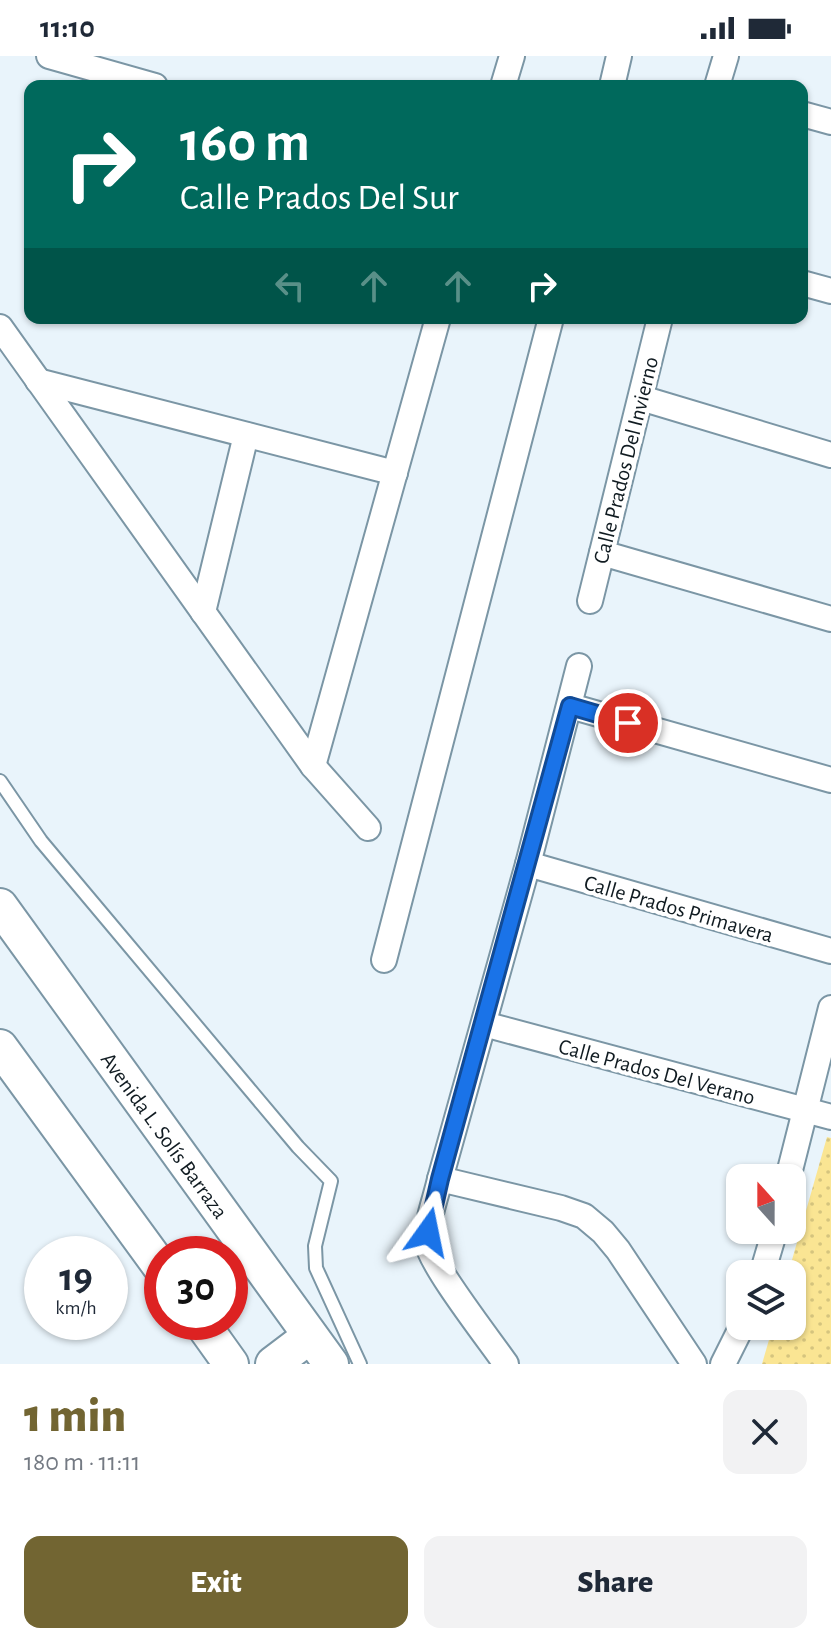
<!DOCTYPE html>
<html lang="en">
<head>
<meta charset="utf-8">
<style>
  :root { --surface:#fff; --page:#f2f2f3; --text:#1f2937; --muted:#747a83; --accent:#726532 }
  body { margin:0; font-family:"Alegreya Sans",sans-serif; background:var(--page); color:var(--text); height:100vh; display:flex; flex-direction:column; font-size:30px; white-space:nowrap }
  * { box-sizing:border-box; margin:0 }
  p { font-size:26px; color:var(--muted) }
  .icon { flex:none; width:44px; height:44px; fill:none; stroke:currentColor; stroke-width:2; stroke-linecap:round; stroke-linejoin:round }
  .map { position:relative; height:1308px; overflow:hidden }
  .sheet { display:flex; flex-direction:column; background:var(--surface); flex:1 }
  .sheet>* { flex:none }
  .top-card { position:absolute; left:24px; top:24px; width:784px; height:244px; border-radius:16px; box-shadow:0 2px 6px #0004; background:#00695c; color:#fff; overflow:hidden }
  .needle { width:52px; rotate:339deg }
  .controls { position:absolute; left:726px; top:1108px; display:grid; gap:16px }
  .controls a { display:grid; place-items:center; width:80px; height:80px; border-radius:16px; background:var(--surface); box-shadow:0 2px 6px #0004; font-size:40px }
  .speed { position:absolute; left:24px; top:1180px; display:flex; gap:16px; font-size:40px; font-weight:700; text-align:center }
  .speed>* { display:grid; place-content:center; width:104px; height:104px; border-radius:50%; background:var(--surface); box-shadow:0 2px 6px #0004; line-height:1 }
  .speed small { font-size:20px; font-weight:400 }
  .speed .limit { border:12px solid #d22; background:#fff; color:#111 }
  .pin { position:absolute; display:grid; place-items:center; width:68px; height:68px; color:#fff; margin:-34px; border:4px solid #fff; border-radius:50%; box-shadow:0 2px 8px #0007 }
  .me { position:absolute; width:88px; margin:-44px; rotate:12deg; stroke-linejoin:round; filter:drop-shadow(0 0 6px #0008) }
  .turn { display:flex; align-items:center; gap:28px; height:168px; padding:0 24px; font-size:36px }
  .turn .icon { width:104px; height:104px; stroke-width:2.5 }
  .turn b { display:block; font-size:56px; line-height:68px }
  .lanes { display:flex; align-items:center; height:76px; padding:0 24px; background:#0003; justify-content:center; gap:40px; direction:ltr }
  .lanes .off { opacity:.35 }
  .round { display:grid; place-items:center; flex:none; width:84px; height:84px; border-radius:16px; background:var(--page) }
  .headline { display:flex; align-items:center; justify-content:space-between; height:136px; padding:0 24px }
  h1 { font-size:48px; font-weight:800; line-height:60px; color:var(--accent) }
  .button { display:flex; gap:16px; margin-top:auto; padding:16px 24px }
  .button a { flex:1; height:92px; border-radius:16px; background:var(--accent); color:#fff; font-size:32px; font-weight:800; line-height:92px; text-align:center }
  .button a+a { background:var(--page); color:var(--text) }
  .status { display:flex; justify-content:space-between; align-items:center; height:56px; padding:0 40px; background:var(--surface); direction:ltr }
  .status svg { height:22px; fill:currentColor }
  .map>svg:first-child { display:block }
  .park { fill:url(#park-dots) }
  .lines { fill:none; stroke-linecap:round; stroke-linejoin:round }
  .service-casing { stroke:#7b96a5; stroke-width:16 }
  .minor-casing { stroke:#7b96a5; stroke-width:28 }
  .secondary-casing { stroke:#7b96a5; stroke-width:38 }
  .service { stroke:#fff; stroke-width:12 }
  .minor { stroke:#fff; stroke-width:24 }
  .secondary { stroke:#fff; stroke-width:34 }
  .route-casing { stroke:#114b97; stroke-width:20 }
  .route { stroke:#1a73e8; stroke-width:14 }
  .labels { text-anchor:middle; stroke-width:8; stroke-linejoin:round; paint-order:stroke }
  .street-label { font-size:22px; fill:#101b21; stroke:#fff }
</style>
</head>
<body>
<div class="status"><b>11:10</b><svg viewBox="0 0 49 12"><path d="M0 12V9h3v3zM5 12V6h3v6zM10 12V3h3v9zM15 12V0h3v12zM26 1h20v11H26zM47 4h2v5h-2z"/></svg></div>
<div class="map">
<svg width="831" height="1308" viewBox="0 0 831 1308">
  <defs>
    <pattern id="park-dots" width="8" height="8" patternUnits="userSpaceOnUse" patternTransform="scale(2)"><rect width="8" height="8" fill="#fae593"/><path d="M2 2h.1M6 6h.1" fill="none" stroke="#d5c47e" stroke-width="1.8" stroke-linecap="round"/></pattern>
  </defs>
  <rect width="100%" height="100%" fill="#e9f4fb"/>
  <!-- park -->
  <polygon class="park" points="827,1081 831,1082 831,1308 762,1308 773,1270 792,1270 792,1218 788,1218"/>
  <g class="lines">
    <defs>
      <polyline id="service" points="0,725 41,785 298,1091 331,1125 315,1190 316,1212 360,1308"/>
      <g id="minor">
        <polyline points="49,0 155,30"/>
        <polyline points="503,30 512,0"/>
        <polyline points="612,30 619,0"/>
        <polyline points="717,30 726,0"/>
        <polyline points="802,58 831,66"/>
        <polyline points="802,227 831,235"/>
        <polyline points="0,271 313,710 368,772"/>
        <polyline points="38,325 395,417"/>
        <polyline points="641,342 831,399"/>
        <polyline points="602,497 831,563"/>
        <polyline points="590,545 660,262"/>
        <polyline points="203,556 246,379"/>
        <polyline points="570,650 831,724"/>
        <polyline points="313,710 438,262"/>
        <polyline points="528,808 831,895"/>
        <polyline points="384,904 551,262"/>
        <polyline points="484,968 831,1061"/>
        <polyline points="788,1122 831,952"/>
        <polyline points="440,1123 561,1152 584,1160 603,1176 618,1194 694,1308"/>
        <polyline points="762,1218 775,1174"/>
        <path d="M506 1308C491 1286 429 1207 427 1186 426 1166 436 1142 440 1123L528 808 579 610"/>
        <polyline points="723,1308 742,1270"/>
      </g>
      <g id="secondary">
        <polyline points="0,850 331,1308"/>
        <polyline points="0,991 162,1213"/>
        <polyline points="201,1266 231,1308"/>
        <polyline points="273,1308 310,1280"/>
      </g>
    </defs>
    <!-- service casing -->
    <use href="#service" class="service-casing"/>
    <!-- minor casing -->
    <use href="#minor" class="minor-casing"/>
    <!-- secondary casing -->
    <use href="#secondary" class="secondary-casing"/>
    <!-- service -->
    <use href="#service" class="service"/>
    <!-- minor -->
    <use href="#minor" class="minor"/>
    <!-- secondary -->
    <use href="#secondary" class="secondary"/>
  </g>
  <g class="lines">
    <defs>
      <polyline id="route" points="428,1176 440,1123 570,650 628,667"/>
    </defs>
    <!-- route casing -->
    <use href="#route" class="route-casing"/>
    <!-- route -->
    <use href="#route" class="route"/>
  </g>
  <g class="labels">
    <!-- street labels -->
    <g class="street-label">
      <text transform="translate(625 404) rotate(-76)" y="8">Calle Prados Del Invierno</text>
      <text transform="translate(679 852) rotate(16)" y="8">Calle Prados Primavera</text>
      <text transform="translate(657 1015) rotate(15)" y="8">Calle Prados Del Verano</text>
      <text transform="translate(165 1079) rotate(54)" y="8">Avenida L. Solís Barraza</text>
    </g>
  </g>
</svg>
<div class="controls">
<a><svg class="needle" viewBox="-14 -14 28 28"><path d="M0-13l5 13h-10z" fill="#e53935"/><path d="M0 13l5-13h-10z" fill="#747a83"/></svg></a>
<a><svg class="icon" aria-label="layers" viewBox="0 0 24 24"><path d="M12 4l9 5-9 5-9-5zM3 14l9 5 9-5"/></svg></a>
</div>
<div class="speed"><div>19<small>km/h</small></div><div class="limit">30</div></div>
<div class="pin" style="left:628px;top:667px;background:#d93025"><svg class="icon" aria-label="arrive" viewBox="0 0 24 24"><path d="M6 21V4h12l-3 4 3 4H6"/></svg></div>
<svg class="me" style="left:428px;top:1176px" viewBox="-20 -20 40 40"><path d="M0-17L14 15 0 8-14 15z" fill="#1a73e8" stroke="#fff" stroke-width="4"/></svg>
<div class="top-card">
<div class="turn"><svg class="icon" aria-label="right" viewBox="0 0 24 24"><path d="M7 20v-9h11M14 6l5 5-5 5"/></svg><div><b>160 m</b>Calle Prados Del Sur</div></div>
<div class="lanes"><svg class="icon off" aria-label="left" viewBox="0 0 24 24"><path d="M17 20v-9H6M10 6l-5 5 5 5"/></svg><svg class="icon off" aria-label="ahead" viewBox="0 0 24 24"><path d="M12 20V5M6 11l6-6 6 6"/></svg><svg class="icon off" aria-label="ahead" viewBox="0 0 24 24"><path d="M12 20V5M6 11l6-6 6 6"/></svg><svg class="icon" aria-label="right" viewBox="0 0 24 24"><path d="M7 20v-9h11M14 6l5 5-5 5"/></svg></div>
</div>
</div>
<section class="sheet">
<div class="headline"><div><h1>1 min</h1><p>180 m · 11:11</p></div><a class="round"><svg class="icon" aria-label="close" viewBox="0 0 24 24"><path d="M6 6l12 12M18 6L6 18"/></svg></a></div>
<div class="button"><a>Exit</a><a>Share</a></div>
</section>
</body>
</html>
